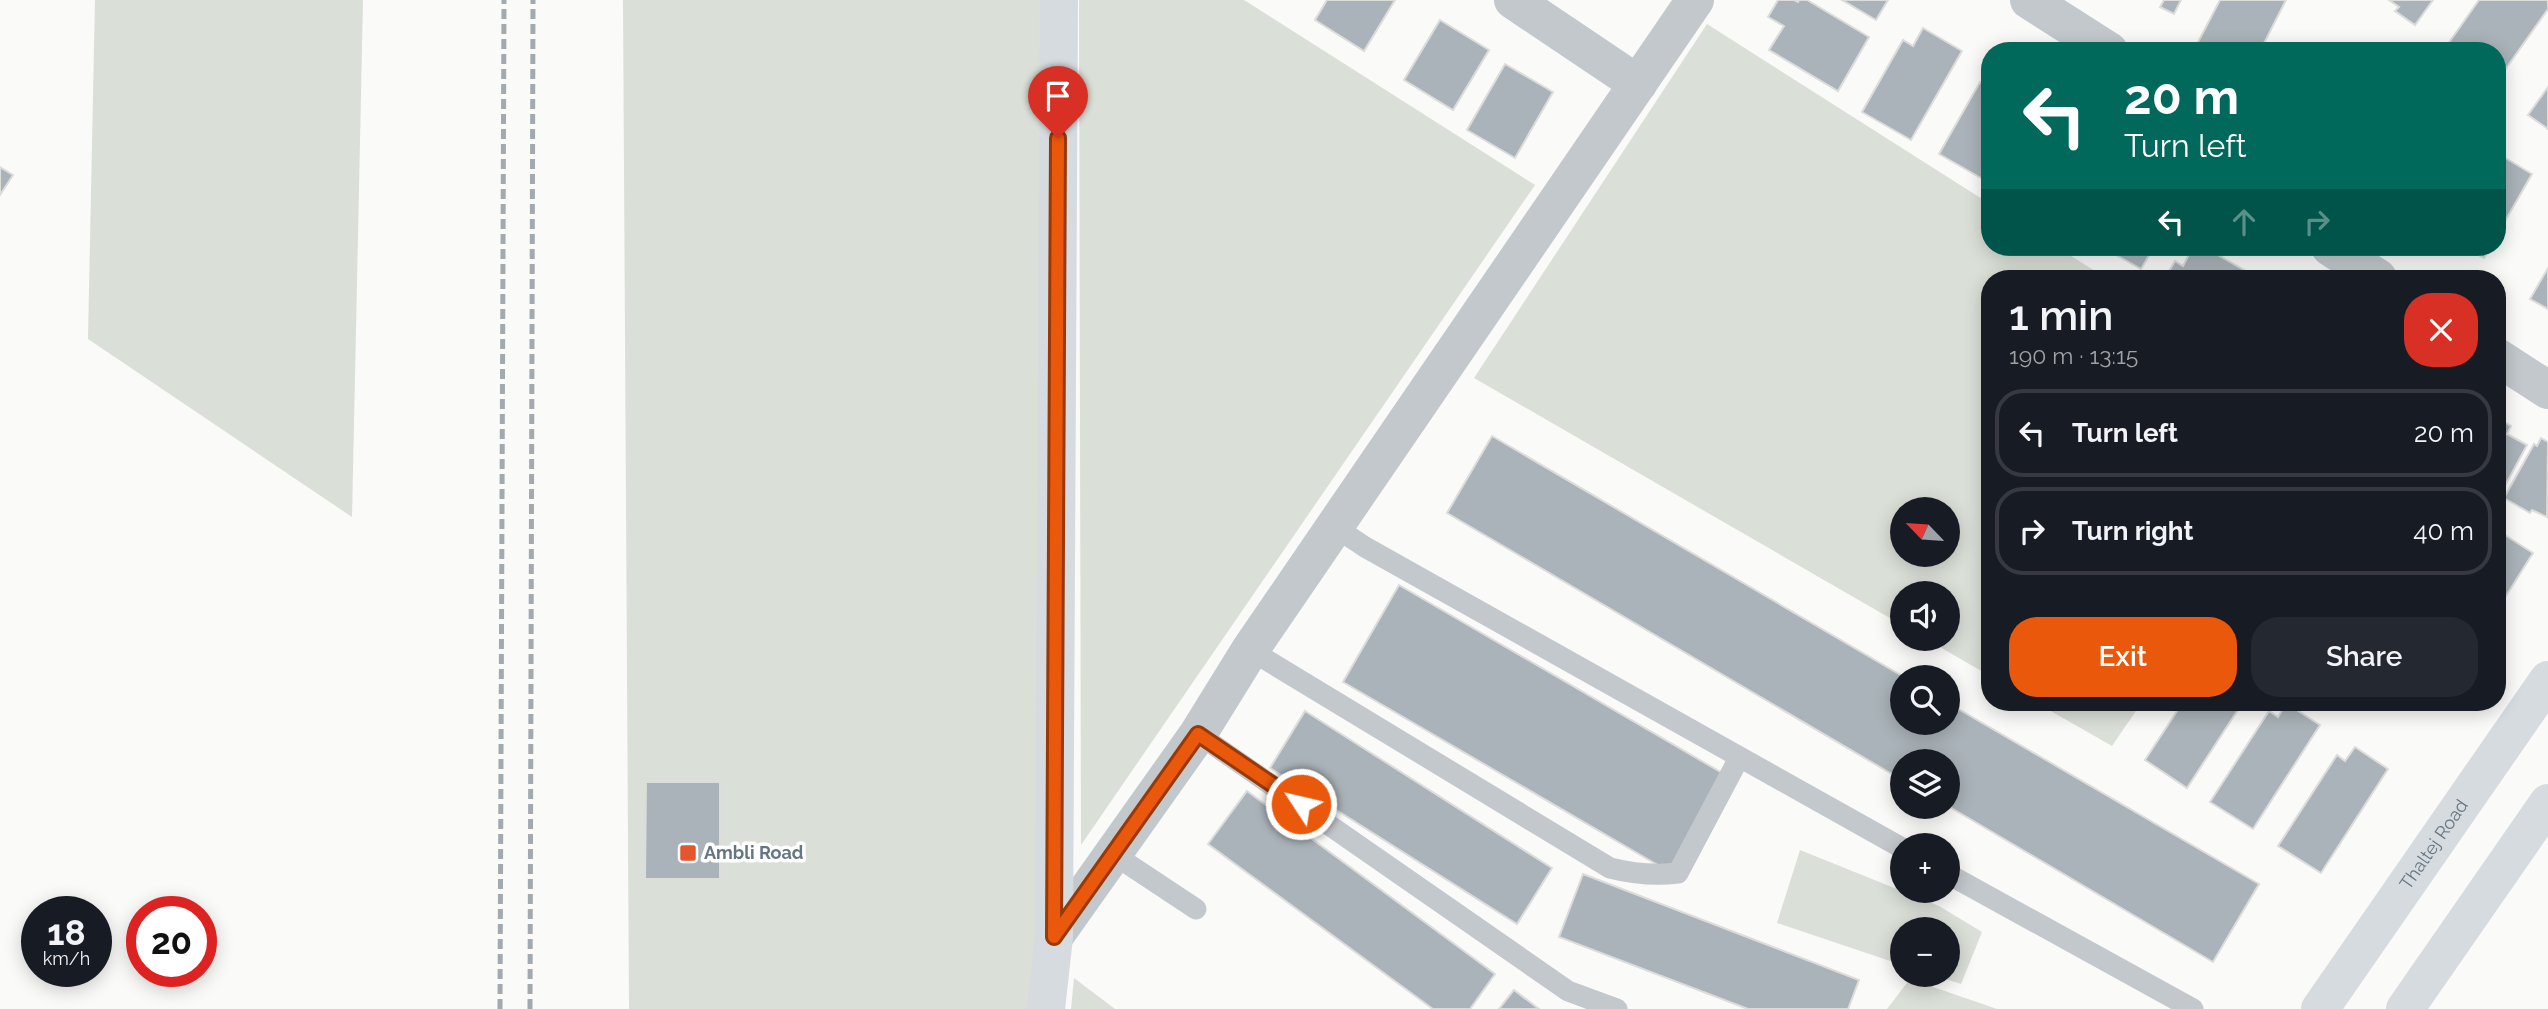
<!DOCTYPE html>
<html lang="en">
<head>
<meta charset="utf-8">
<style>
  :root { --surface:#171b24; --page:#242831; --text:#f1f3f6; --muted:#9ea1a6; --line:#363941; --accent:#ea580c }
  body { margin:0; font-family:Raleway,sans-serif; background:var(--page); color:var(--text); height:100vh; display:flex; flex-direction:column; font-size:26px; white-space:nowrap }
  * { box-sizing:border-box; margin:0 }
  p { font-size:23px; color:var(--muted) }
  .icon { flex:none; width:38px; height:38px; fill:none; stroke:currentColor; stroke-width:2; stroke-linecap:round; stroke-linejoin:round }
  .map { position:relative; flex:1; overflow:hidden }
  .panel { position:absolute; left:1981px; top:270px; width:525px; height:441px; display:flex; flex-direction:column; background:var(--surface); border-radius:28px; box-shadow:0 4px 18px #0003 }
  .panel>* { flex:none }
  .banner { position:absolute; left:1981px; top:42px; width:525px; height:214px; border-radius:28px; box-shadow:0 4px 18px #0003; background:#00695c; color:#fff; overflow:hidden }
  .needle { width:46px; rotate:295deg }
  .tools { position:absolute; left:1890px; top:497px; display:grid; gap:14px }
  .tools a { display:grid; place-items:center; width:70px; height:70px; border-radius:50%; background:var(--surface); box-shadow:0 4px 18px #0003; font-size:35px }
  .speed { position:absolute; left:21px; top:896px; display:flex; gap:14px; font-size:35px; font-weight:700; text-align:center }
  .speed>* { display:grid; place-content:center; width:91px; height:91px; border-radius:50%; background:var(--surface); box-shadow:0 4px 18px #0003; line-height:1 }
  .speed small { font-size:18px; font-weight:400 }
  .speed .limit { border:10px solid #d22; background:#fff; color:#111 }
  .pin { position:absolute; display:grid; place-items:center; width:60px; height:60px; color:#fff; margin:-72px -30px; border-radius:50% 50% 50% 0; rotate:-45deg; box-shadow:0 0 7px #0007 }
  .pin .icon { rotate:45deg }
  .me { position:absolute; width:77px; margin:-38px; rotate:305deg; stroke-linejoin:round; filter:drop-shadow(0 0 5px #0008) }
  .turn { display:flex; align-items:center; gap:24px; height:147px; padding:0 28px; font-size:32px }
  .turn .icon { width:91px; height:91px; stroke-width:2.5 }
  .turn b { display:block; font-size:49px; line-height:60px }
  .lanes { display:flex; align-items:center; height:66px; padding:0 28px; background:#0003; justify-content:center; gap:35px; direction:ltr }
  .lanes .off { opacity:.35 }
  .round { display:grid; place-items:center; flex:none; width:74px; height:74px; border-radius:28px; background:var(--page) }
  .head { display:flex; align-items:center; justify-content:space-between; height:119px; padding:0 28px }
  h1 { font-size:42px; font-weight:600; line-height:52px }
  .button { display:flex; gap:14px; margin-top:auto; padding:14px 28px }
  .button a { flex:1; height:80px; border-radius:28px; background:var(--accent); color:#fff; font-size:28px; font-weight:600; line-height:80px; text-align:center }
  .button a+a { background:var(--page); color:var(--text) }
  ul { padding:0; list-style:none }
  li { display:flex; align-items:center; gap:21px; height:88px; margin:0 14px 10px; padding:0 14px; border:4px solid var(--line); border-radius:28px }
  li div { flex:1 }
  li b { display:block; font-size:26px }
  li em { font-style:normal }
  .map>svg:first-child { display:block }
  .green { fill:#dadfd7; fill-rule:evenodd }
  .building { fill:#aab3b9; stroke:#dcdcda; stroke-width:2 }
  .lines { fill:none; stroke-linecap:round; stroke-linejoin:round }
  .lane { stroke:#c3c8cc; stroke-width:21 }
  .street { stroke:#c3c8cc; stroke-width:38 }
  .secondary { stroke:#d6dbdf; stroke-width:38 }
  .rail { stroke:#a2aab0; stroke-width:5; stroke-dasharray:10 5; stroke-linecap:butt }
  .route-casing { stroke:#983908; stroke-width:18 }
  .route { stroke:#ea580c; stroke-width:12 }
  .poi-dot { fill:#e4572e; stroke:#fff; stroke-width:2.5 }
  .labels { text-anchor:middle; stroke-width:7; stroke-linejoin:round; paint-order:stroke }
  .street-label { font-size:18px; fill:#657683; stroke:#fff }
  .poi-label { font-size:18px; font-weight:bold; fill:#657683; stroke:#fff; text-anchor:start }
</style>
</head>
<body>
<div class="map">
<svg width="2548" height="1009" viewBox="0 0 2548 1009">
  <rect width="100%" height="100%" fill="#fafaf8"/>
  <!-- green -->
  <g class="green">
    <polygon points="95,0 363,0 352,517 88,339"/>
    <polygon points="623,0 1052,0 1042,1009 629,1009"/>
    <polygon points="1079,0 1244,0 1535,185 1081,845"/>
    <path d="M1707 24 1990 204V247H2057L2106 278H1990V676L1926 639H1948V593H1902V625L1474 378ZM1948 509V555H1902V509Z"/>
    <polygon points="2035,702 2142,702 2112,746"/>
    <polygon points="1800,850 1939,906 1982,932 1961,984 1933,975 1948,975 1948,929 1902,929 1902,965 1777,923"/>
    <polygon points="1074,978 1115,1009 1071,1009"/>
    <polygon points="1910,979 1997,1009 1887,1009"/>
  </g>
  <!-- building -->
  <g class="building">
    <polygon points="1327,0 1395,0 1364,51 1315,20"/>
    <polygon points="1778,0 1794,0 1798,2 1799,0 1807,0 1869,37 1838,91 1769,50 1784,26 1768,17"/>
    <polygon points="1842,0 1888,0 1876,20"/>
    <polygon points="2164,0 2181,0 2174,14 2160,7"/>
    <polygon points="2220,0 2286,0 2260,51 2206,51 2196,46"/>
    <polygon points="2389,0 2433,0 2415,25 2395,11 2399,7"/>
    <polygon points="2479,0 2548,0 2548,9 2497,81 2497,51 2443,51"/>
    <polygon points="1440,20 1489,50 1453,110 1404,80"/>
    <polygon points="1923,28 1962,51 1911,140 1862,112 1903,40 1913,46"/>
    <polygon points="1505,64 1553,92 1515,158 1467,130"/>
    <polygon points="1980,82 1990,87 1988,182 1939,154"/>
    <polygon points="2548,87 2548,129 2528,115"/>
    <polygon points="2497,153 2532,174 2497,235"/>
    <polygon points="0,167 13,175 0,195"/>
    <polygon points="2102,247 2154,247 2141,269"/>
    <polygon points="2193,247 2204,247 2258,278 2165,278 2175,261 2183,266"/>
    <polygon points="2464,247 2491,247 2484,258"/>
    <polygon points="2548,268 2548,309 2530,299"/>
    <polygon points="2497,418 2511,426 2507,434 2527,445 2501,493 2497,491"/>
    <polygon points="1492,436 1904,677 1902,677 1902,723 1948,723 1948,703 2259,884 2213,962 1948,806 1948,761 1902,761 1902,780 1447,513"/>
    <polygon points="2541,438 2548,442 2547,517 2532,510 2530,513 2504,498 2534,444 2537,446"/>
    <polygon points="2497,530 2533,553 2497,610"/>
    <polygon points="1399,585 1736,781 1680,878 1343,682"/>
    <polygon points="2183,702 2243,702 2187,788 2145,760"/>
    <polygon points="2286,703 2320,725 2253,829 2210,802 2269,711 2278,717"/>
    <polygon points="1305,711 1552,868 1517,924 1270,768"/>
    <polygon points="2355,747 2388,769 2321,873 2278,846 2337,755 2345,761"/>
    <polygon points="646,782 720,782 720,879 645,879"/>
    <polygon points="1247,791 1495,974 1470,1009 1433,1009 1208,844"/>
    <polygon points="1583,874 1859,980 1848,1009 1748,1009 1559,937"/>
    <polygon points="1514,990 1539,1009 1499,1009"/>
  </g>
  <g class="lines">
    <!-- lane -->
    <g class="lane">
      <polyline points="1335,527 1365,547 1902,848"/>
      <path d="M1250 650 1610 868C1634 874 1654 876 1678 873L1739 758"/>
      <polyline points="1198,734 1568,991 1617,1009"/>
      <polyline points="1113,854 1196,909"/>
      <polyline points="1948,874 2193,1009"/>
    </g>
    <!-- street -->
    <g class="street">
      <polyline points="1513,0 1638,84"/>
      <polyline points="2029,0 2109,51"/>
      <polyline points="2330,247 2378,278"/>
      <polyline points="2497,357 2548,390"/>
      <polyline points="1054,937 1198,734 1250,650 1695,0"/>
    </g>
    <!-- secondary -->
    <g class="secondary">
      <polyline points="1046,1009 1054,937 1059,0"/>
      <path id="s1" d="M2320 1009 2548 680"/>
      <polyline points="2405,1009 2548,803"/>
    </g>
    <!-- rail -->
    <g class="rail">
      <polyline points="500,1009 504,0"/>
      <polyline points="530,1009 533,0"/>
    </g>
  </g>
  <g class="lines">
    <defs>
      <polyline id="route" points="1058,138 1054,937 1198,734 1301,804"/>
    </defs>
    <!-- route casing -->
    <use href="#route" class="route-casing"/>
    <!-- route -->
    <use href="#route" class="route"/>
  </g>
  <!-- markers -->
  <rect class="poi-dot" x="679" y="844" width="18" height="18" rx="3.5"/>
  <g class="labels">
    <!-- street labels -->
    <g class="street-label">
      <text dy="6" stroke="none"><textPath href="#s1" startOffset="200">Thaltej Road</textPath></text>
    </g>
    <!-- poi labels -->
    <g class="poi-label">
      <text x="704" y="859">Ambli Road</text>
    </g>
  </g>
</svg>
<div class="tools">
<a><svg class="needle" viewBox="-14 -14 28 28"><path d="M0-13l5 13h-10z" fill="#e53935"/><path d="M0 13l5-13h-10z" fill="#9ea1a6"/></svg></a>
<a><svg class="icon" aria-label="sound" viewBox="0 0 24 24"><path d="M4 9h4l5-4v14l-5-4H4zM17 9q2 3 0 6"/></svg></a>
<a><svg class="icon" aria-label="search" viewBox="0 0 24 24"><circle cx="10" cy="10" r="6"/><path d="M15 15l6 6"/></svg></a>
<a><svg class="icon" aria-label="layers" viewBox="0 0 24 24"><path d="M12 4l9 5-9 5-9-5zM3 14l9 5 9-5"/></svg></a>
<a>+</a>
<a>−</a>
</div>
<div class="speed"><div>18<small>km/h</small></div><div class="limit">20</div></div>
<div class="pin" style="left:1058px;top:138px;background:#d93025"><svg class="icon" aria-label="arrive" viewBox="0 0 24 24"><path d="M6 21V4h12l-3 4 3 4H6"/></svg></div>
<svg class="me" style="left:1301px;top:804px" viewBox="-20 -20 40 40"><circle r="17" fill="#ea580c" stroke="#fff" stroke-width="3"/><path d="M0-11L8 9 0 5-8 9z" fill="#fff"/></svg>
<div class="banner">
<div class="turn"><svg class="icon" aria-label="left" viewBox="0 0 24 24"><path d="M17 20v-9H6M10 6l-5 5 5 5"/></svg><div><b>20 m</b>Turn left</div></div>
<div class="lanes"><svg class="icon" aria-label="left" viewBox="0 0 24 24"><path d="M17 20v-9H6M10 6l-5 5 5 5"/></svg><svg class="icon off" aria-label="ahead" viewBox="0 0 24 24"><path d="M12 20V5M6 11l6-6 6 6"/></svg><svg class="icon off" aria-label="right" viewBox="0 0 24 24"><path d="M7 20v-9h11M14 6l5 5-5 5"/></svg></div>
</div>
<section class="panel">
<div class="head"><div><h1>1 min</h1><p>190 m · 13:15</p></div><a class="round" style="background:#d93025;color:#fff"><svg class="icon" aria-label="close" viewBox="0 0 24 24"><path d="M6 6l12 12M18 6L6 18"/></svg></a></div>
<ul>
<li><svg class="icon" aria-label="left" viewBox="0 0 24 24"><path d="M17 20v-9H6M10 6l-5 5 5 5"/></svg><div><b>Turn left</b></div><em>20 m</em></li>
<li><svg class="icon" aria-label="right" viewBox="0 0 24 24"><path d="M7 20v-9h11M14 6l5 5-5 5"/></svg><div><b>Turn right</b></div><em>40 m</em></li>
</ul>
<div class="button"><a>Exit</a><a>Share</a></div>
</section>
</div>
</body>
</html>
